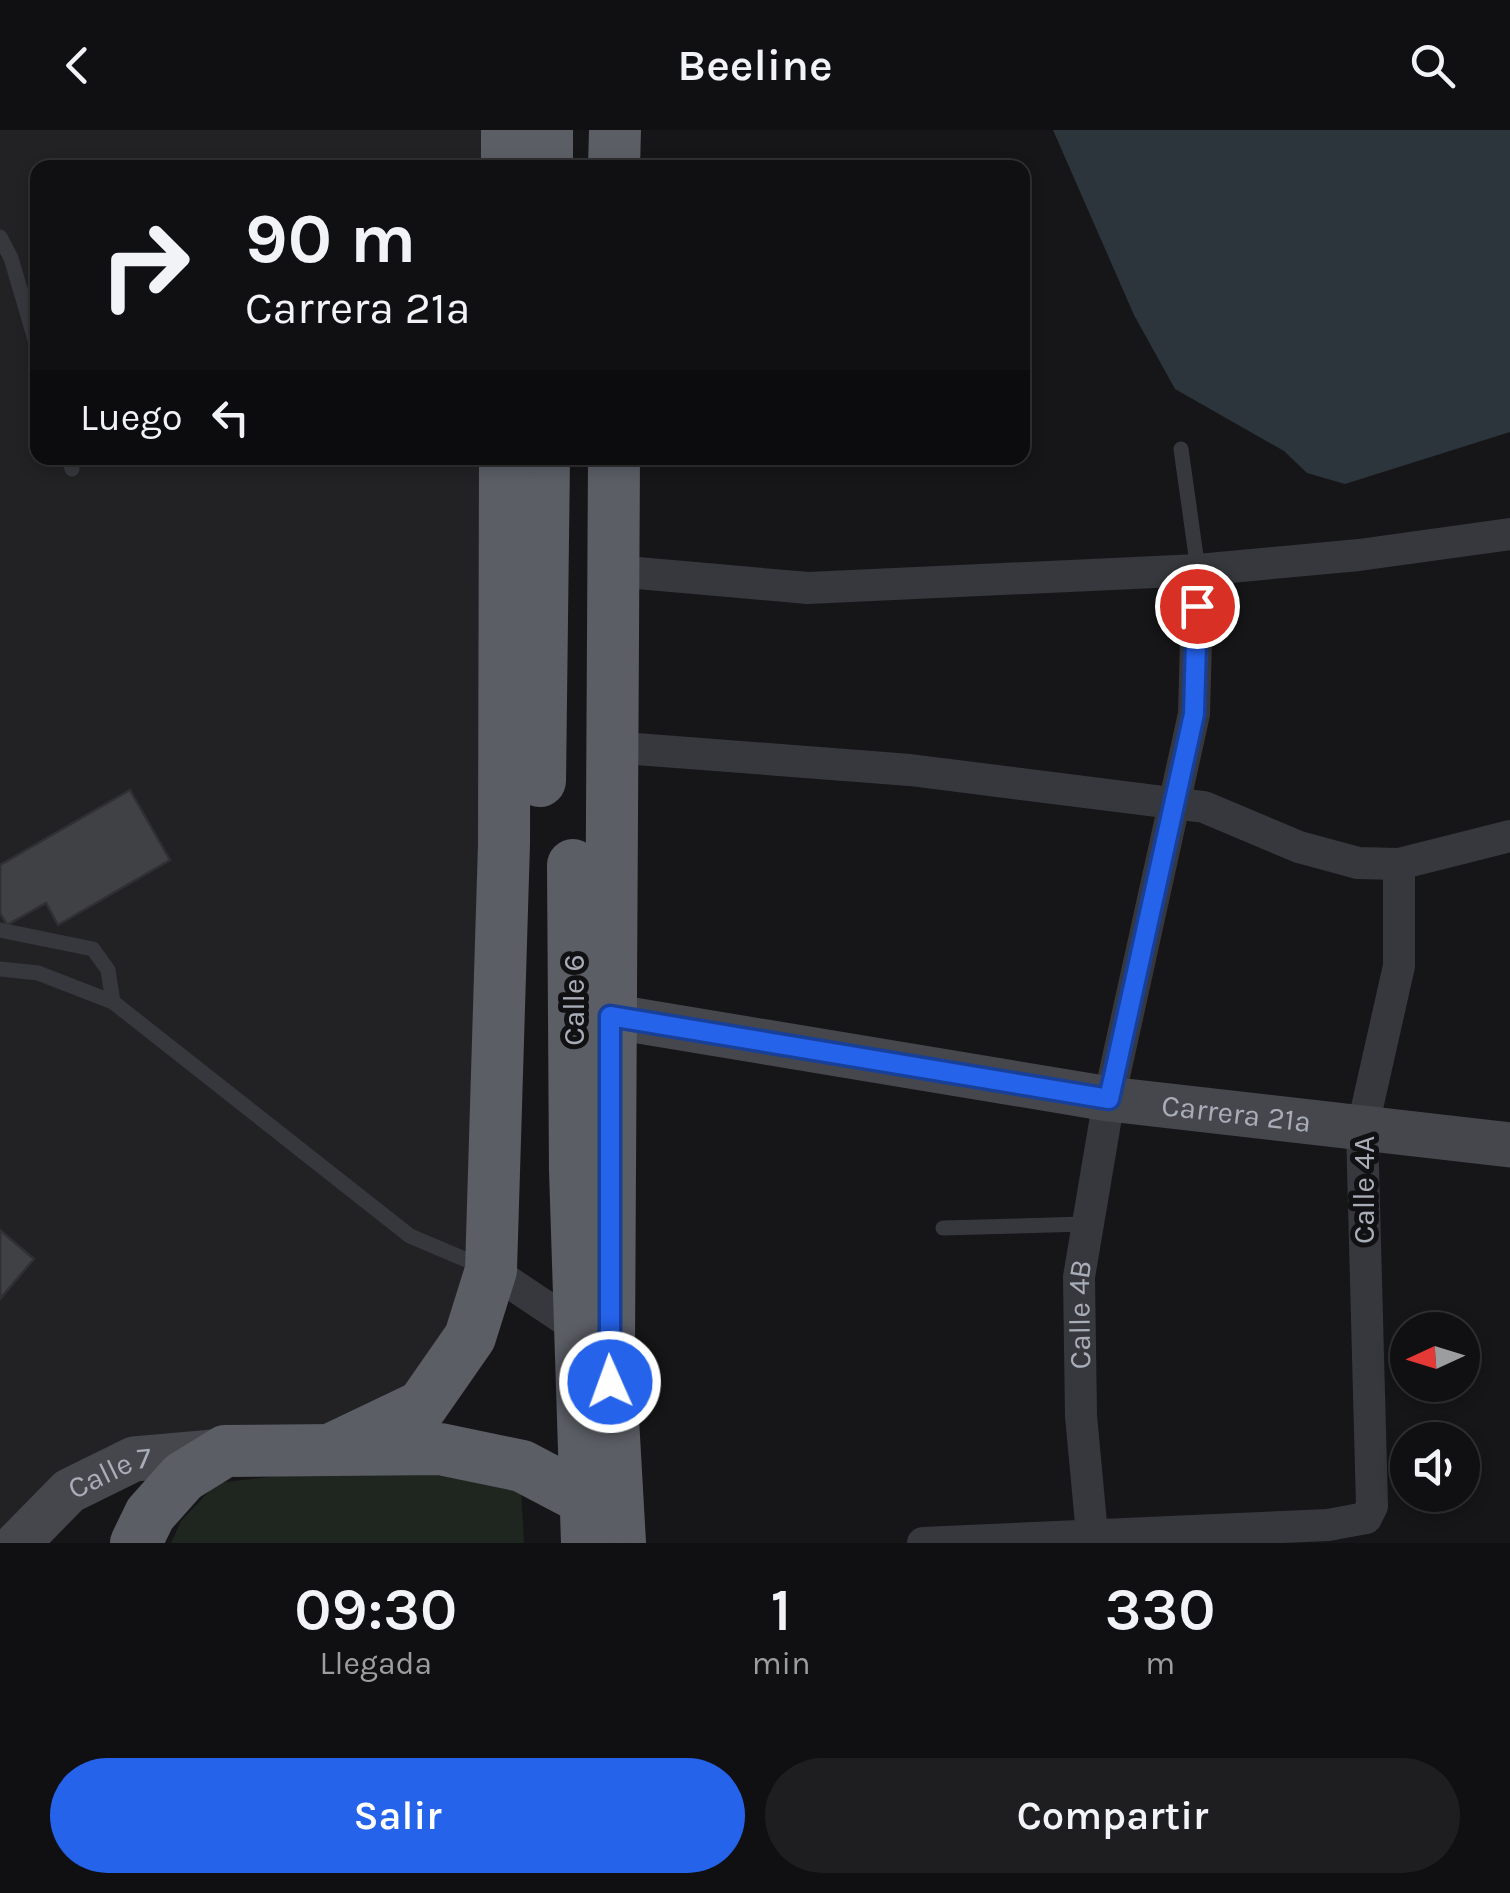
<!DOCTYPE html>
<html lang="es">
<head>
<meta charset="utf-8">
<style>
  :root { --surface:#101012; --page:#1e1e20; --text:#f1f3f6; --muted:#9c9d9f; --line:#303032; --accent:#2563eb }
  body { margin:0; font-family:Karla,sans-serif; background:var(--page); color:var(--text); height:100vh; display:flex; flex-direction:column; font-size:38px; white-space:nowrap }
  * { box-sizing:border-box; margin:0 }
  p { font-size:32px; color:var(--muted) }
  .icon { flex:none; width:55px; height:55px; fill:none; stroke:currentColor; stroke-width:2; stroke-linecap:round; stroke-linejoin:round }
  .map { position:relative; height:1413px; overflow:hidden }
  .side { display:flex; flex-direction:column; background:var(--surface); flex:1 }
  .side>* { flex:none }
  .top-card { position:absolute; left:30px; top:30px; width:1000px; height:305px; border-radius:20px; box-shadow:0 5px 15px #0003,0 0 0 2px var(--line); background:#101012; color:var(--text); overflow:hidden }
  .needle { width:65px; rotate:266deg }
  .controls { position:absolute; left:1390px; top:1182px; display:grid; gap:20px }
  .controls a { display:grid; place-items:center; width:90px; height:90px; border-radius:50%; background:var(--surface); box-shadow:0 5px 15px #0003,0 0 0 2px var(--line); font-size:50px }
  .pin { position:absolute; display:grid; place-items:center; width:85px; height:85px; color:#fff; margin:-42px; border:5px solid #fff; border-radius:50%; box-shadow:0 2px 10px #0007 }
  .me { position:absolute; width:110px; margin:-55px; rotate:358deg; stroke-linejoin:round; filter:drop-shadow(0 0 8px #0008) }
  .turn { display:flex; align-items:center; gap:35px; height:210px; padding:0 50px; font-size:45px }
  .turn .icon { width:130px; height:130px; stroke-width:2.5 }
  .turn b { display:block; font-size:70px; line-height:85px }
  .then { display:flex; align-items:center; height:95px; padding:0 50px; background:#0003; gap:20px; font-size:38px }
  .eta { display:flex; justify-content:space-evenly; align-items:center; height:170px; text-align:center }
  .eta b { font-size:60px; font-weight:600; line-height:70px }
  .button { display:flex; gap:20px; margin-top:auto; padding:20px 50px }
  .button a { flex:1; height:115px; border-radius:60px; background:var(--accent); color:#fff; font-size:40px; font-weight:600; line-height:115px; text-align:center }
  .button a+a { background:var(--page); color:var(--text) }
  header { display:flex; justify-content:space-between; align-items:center; height:130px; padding:0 50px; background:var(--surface); font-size:45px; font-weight:600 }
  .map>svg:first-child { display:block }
  .built { fill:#222225 }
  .green { fill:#1e261f }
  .water { fill:#2c353c }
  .building { fill:#404145; stroke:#303034; stroke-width:2.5 }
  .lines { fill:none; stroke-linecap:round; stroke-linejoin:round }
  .service { stroke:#37383d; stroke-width:15 }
  .minor { stroke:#37383d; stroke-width:32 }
  .secondary { stroke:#45474d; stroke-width:45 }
  .trunk { stroke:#5b5e65; stroke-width:52 }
  .trunk-bridge { stroke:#5b5e65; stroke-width:52 }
  .route-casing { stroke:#184099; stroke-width:25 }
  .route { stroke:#2563eb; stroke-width:18 }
  .labels { text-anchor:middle; stroke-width:10; stroke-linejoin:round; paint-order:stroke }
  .street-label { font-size:30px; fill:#a8adb8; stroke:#111113 }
</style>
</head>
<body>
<header><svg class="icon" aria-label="back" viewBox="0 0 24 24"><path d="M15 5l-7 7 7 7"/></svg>Beeline<svg class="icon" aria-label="search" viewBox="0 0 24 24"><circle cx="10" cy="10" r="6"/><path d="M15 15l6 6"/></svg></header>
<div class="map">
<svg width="1510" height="1413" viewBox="0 0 1510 1413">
  <rect width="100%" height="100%" fill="#161618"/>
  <!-- built -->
  <polygon class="built" points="0,0 507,0 507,37 38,38 38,328 505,328 470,1207 336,1317 134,1329 0,1413"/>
  <!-- green -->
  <polygon class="green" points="370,1335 521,1358 524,1413 171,1413 181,1391 217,1353"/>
  <!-- water -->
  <polygon class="water" points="1053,0 1510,0 1510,302 1345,354 1307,343 1284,321 1175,259 1134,185"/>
  <!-- building -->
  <g class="building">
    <polygon points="130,660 170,730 58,795 46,773 7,795 0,783 0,735"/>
    <polygon points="0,1100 34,1129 0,1169"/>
  </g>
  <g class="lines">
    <!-- service -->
    <g class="service">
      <polyline points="0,107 11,128 38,220"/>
      <polyline points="1181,319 1198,440"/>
      <polyline points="69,328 72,339"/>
      <polyline points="0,800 93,819 108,840 113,872"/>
      <polyline points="0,839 38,843 113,872 410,1106 483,1137"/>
      <polyline points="943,1098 1085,1094"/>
    </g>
    <!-- minor -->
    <g class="minor">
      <polyline points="615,441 808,458 1198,440 1359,425 1510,404"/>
      <polyline points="610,617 910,640 1204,677 1299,717 1358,733 1399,734 1510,706"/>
      <polyline points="491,1140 588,1205"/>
      <path id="s1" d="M1092 1404 1081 1286 1079 1147 1109 969 1194 584 1198 440"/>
      <polyline points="923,1413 1328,1395 1366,1388 1372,1376 1362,1000 1399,836 1399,734"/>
    </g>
    <!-- secondary -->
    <g class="secondary">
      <path id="s2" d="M609 886 1109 969 1510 1015"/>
      <path id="s3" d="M18 1413 69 1361 134 1329 225 1321"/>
    </g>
    <!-- trunk -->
    <g class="trunk">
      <polyline points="507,38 507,0"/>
      <polyline points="547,38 547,0"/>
      <polyline points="614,38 615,0"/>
      <polyline points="614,328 609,1218 620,1413"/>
      <polyline points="540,651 544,328"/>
      <polyline points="336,1317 422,1276 470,1207 491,1140 504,714 505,328"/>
      <polyline points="136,1413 150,1384 183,1347 225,1321 440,1319 522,1336 617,1386"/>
    </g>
    <!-- trunk-bridge -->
    <polyline class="trunk-bridge" points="573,735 575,1040 587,1413"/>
  </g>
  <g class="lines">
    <defs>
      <polyline id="route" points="610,1252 610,886 1109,969 1194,584 1197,476"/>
    </defs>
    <!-- route casing -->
    <use href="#route" class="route-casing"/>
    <!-- route -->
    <use href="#route" class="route"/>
  </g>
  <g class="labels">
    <!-- street labels -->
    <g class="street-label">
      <text transform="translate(574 870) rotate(-90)" y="10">Calle 6</text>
      <text dy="10" stroke="none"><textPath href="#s2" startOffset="635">Carrera 21a</textPath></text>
      <text transform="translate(1364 1060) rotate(-90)" y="10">Calle 4A</text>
      <text dy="10" stroke="none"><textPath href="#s1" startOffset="220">Calle 4B</textPath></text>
      <text dy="10" stroke="none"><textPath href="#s3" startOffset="118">Calle 7</textPath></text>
    </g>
  </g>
</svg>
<div class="controls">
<a><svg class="needle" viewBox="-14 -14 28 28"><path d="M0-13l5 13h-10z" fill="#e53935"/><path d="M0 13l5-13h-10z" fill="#9c9d9f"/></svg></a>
<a><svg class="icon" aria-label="sound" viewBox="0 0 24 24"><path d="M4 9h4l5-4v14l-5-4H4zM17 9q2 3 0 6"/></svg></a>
</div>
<div class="pin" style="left:1197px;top:476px;background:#d93025"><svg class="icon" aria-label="arrive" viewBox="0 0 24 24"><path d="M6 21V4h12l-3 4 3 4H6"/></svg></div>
<svg class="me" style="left:610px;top:1252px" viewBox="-20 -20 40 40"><circle r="17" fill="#2563eb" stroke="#fff" stroke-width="3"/><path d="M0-11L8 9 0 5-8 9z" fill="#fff"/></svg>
<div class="top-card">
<div class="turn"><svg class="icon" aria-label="right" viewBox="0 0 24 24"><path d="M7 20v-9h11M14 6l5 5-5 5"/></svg><div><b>90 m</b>Carrera 21a</div></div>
<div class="then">Luego<svg class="icon" aria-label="left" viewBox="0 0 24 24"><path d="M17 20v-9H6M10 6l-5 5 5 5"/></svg></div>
</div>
</div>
<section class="side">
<div class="eta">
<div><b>09:30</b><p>Llegada</p></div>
<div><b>1</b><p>min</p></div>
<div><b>330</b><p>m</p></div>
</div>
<div class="button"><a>Salir</a><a>Compartir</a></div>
</section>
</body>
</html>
